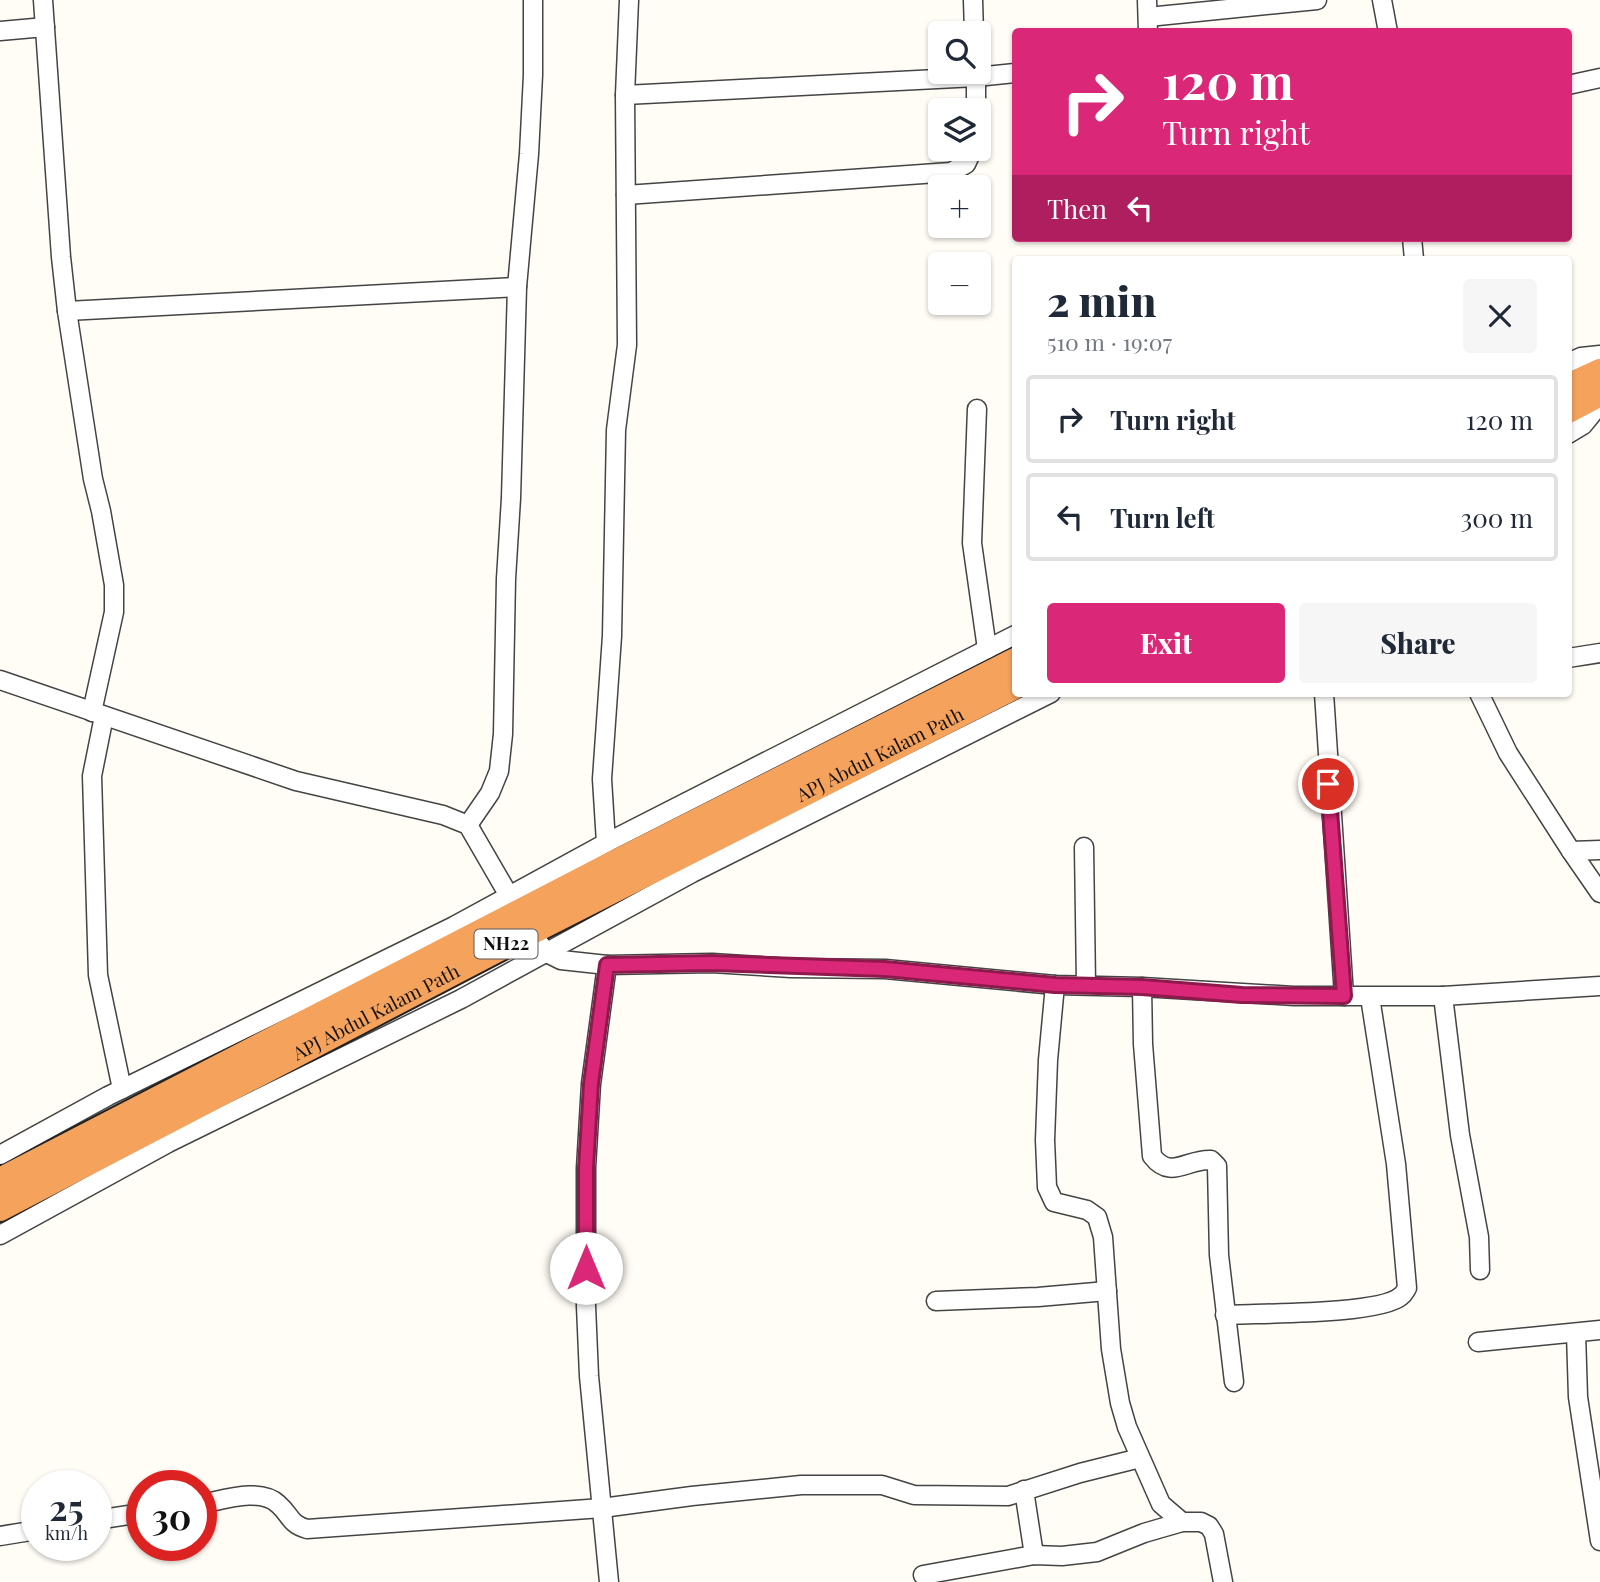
<!DOCTYPE html>
<html lang="en">
<head>
<meta charset="utf-8">
<style>
  :root { --surface:#fff; --page:#f6f6f7; --text:#1f2937; --muted:#747a83; --line:#e0e1e3; --accent:#db2777 }
  body { margin:0; font-family:"Playfair Display",serif; background:var(--page); color:var(--text); height:100vh; display:flex; flex-direction:column; font-size:26px; white-space:nowrap }
  * { box-sizing:border-box; margin:0 }
  p { font-size:23px; color:var(--muted) }
  .icon { flex:none; width:38px; height:38px; fill:none; stroke:currentColor; stroke-width:2; stroke-linecap:round; stroke-linejoin:round }
  .map { position:relative; flex:1; overflow:hidden }
  .sheet { position:absolute; left:1012px; top:256px; width:560px; height:441px; display:flex; flex-direction:column; background:var(--surface); border-radius:7px; box-shadow:0 2px 5px #0004 }
  .sheet>* { flex:none }
  .hud { position:absolute; left:1012px; top:28px; width:560px; height:214px; border-radius:7px; box-shadow:0 2px 5px #0004; background:#db2777; color:#fff; overflow:hidden }
  .controls { position:absolute; left:928px; top:21px; display:grid; gap:14px }
  .controls a { display:grid; place-items:center; width:63px; height:63px; border-radius:7px; background:var(--surface); box-shadow:0 2px 5px #0004; font-size:35px }
  .speed { position:absolute; left:21px; top:1470px; display:flex; gap:14px; font-size:35px; font-weight:700; text-align:center }
  .speed>* { display:grid; place-content:center; width:91px; height:91px; border-radius:50%; background:var(--surface); box-shadow:0 2px 5px #0004; line-height:1 }
  .speed small { font-size:18px; font-weight:400 }
  .speed .limit { border:10px solid #d22; background:#fff; color:#111 }
  .pin { position:absolute; display:grid; place-items:center; width:60px; height:60px; color:#fff; margin:-30px; border:4px solid #fff; border-radius:50%; box-shadow:0 2px 7px #0007 }
  .me { position:absolute; width:77px; margin:-38px; rotate:0deg; stroke-linejoin:round; filter:drop-shadow(0 0 5px #0008) }
  .turn { display:flex; align-items:center; gap:24px; height:147px; padding:0 35px; font-size:32px }
  .turn .icon { width:91px; height:91px; stroke-width:2.5 }
  .turn b { display:block; font-size:49px; line-height:60px }
  .then { display:flex; align-items:center; height:66px; padding:0 35px; background:#0003; gap:14px; font-size:26px }
  .round { display:grid; place-items:center; flex:none; width:74px; height:74px; border-radius:7px; background:var(--page) }
  .overview { display:flex; align-items:center; justify-content:space-between; height:119px; padding:0 35px }
  h1 { font-size:42px; font-weight:800; line-height:52px }
  .primary-button { display:flex; gap:14px; margin-top:auto; padding:14px 35px }
  .primary-button a { flex:1; height:80px; border-radius:7px; background:var(--accent); color:#fff; font-size:28px; font-weight:800; line-height:80px; text-align:center }
  .primary-button a+a { background:var(--page); color:var(--text) }
  ul { padding:0; list-style:none }
  li { display:flex; align-items:center; gap:21px; height:88px; margin:0 14px 10px; padding:0 21px; border:4px solid var(--line); border-radius:7px }
  li div { flex:1 }
  li b { display:block; font-size:26px }
  li em { font-style:normal }
  .map>svg:first-child { display:block }
  .lines { fill:none; stroke-linecap:round; stroke-linejoin:round }
  .minor-casing { stroke:#444; stroke-width:21 }
  .highway-casing { stroke:#222; stroke-width:30 }
  .minor { stroke:#fff; stroke-width:18 }
  .highway { stroke:#f5a25d; stroke-width:26 }
  .route-casing { stroke:#8e194d; stroke-width:18 }
  .route { stroke:#db2777; stroke-width:12 }
  .labels { text-anchor:middle; stroke-width:7; stroke-linejoin:round; paint-order:stroke }
  .shield { fill:#fff; stroke:#585858; stroke-width:2 }
  .shield-label { font-size:18px; font-weight:bold; fill:#111 }
  .street-label { font-size:19px; fill:#111; stroke:#fff }
</style>
</head>
<body>
<div class="map">
<svg width="1600" height="1582" viewBox="0 0 1600 1582">
  <rect width="100%" height="100%" fill="#fffdf5"/>
  <g class="lines">
    <defs>
      <g id="minor">
        <polyline points="43,0 61,257 67,311 93,479 101,511 114,585 114,612 92,712"/>
        <polyline points="973,0 974,33"/>
        <polyline points="1147,0 1148,32"/>
        <polyline points="1382,0 1388,32"/>
        <polyline points="1148,17 1317,0"/>
        <polyline points="0,31 45,27"/>
        <polyline points="976,72 976,110"/>
        <polyline points="1568,85 1600,78"/>
        <polyline points="625,95 976,77 1015,73"/>
        <polyline points="626,195 951,172 966,164 973,149"/>
        <polyline points="1412,238 1414,259"/>
        <polyline points="67,311 517,287"/>
        <polyline points="1568,363 1581,357 1600,355"/>
        <polyline points="977,409 972,543 987,649"/>
        <polyline points="1568,434 1583,425 1600,404"/>
        <polyline points="1568,658 1600,653"/>
        <polyline points="0,680 296,781 443,815 468,825 530,932 547,953 561,960 607,965 712,963 791,968 885,969 1055,985 1142,987 1294,996 1443,996 1600,986"/>
        <polyline points="1324,693 1344,996"/>
        <polyline points="1479,693 1508,753 1571,851 1600,893"/>
        <polyline points="104,716 92,776 98,975 122,1089"/>
        <polyline points="468,825 490,793 499,771 503,734 506,579 511,498 517,287 529,154 533,75 533,0"/>
        <polyline points="606,843 602,779 612,636 616,430 627,345 625,95 629,0"/>
        <polyline points="1084,847 1086,985"/>
        <polyline points="1571,851 1600,850"/>
        <polyline points="607,965 591,1084 586,1168 586,1306 589,1376 609,1582"/>
        <polyline points="1055,985 1048,1060 1045,1140 1047,1187 1054,1202 1087,1210 1097,1217 1103,1237 1111,1349 1120,1403 1127,1427 1161,1504 1182,1522"/>
        <path d="M1142 987 1143 1044 1152 1156C1171 1181 1188 1158 1211 1160L1217 1166 1219 1255 1234 1382"/>
        <polyline points="1443,996 1460,1135 1479,1237 1480,1270"/>
        <polyline points="0,1155 108,1096 454,926 606,843 1015,635"/>
        <polyline points="0,1235 168,1143 461,999 692,873 1051,693"/>
        <polyline points="936,1301 1038,1297 1107,1291"/>
        <path d="M1225 1315C1258 1313 1380 1315 1401 1296 1404 1294 1405 1291 1407 1288L1396 1164 1370 997"/>
        <polyline points="1576,1333 1578,1397 1600,1541"/>
        <polyline points="1478,1342 1600,1330"/>
        <polyline points="1024,1490 1034,1555"/>
        <path d="M201 1504C223 1500 260 1487 278 1504 291 1515 289 1524 307 1529L602 1508 692 1496 801 1485H882L914 1495 1008 1496 1080 1473 1140 1458"/>
        <polyline points="96,1520 142,1513"/>
        <polyline points="0,1536 37,1530"/>
        <polyline points="923,1575 1034,1555 1062,1556 1097,1552 1144,1533 1182,1522 1201,1522 1209,1526 1214,1534 1223,1582"/>
      </g>
      <g id="highway">
        <polyline points="1568,387 1600,372"/>
        <polyline points="1568,410 1600,393"/>
        <polyline points="0,1181 615,863 1015,661"/>
        <path id="s1" d="M0 1208 530 932 1015 686"/>
      </g>
    </defs>
    <!-- minor casing -->
    <use href="#minor" class="minor-casing"/>
    <!-- highway casing -->
    <use href="#highway" class="highway-casing"/>
    <!-- minor -->
    <use href="#minor" class="minor"/>
    <!-- highway -->
    <use href="#highway" class="highway"/>
  </g>
  <g class="lines">
    <defs>
      <polyline id="route" points="586,1268 586,1168 591,1084 607,965 712,963 885,969 1055,985 1142,987 1242,995 1344,996 1328,784"/>
    </defs>
    <!-- route casing -->
    <use href="#route" class="route-casing"/>
    <!-- route -->
    <use href="#route" class="route"/>
  </g>
  <g class="labels">
    <!-- shield labels -->
    <rect class="shield" x="474.5" y="929.5" width="63" height="29" rx="5"/>
    <g class="shield-label">
      <text x="506" y="950">NH22</text>
    </g>
    <!-- street labels -->
    <g class="street-label">
      <text dy="7" stroke="none"><textPath href="#s1" startOffset="990">APJ Abdul Kalam Path</textPath></text>
      <text dy="7" stroke="none"><textPath href="#s1" startOffset="424">APJ Abdul Kalam Path</textPath></text>
    </g>
  </g>
</svg>
<div class="controls">
<a><svg class="icon" aria-label="search" viewBox="0 0 24 24"><circle cx="10" cy="10" r="6"/><path d="M15 15l6 6"/></svg></a>
<a><svg class="icon" aria-label="layers" viewBox="0 0 24 24"><path d="M12 4l9 5-9 5-9-5zM3 14l9 5 9-5"/></svg></a>
<a>+</a>
<a>−</a>
</div>
<div class="speed"><div>25<small>km/h</small></div><div class="limit">30</div></div>
<div class="pin" style="left:1328px;top:784px;background:#d93025"><svg class="icon" aria-label="arrive" viewBox="0 0 24 24"><path d="M6 21V4h12l-3 4 3 4H6"/></svg></div>
<svg class="me" style="left:586px;top:1268px" viewBox="-20 -20 40 40"><circle r="19" fill="#fff"/><path d="M0-13L10 11 0 6-10 11z" fill="#db2777"/></svg>
<div class="hud">
<div class="turn"><svg class="icon" aria-label="right" viewBox="0 0 24 24"><path d="M7 20v-9h11M14 6l5 5-5 5"/></svg><div><b>120 m</b>Turn right</div></div>
<div class="then">Then<svg class="icon" aria-label="left" viewBox="0 0 24 24"><path d="M17 20v-9H6M10 6l-5 5 5 5"/></svg></div>
</div>
<section class="sheet">
<div class="overview"><div><h1>2 min</h1><p>510 m · 19:07</p></div><a class="round"><svg class="icon" aria-label="close" viewBox="0 0 24 24"><path d="M6 6l12 12M18 6L6 18"/></svg></a></div>
<ul>
<li><svg class="icon" aria-label="right" viewBox="0 0 24 24"><path d="M7 20v-9h11M14 6l5 5-5 5"/></svg><div><b>Turn right</b></div><em>120 m</em></li>
<li><svg class="icon" aria-label="left" viewBox="0 0 24 24"><path d="M17 20v-9H6M10 6l-5 5 5 5"/></svg><div><b>Turn left</b></div><em>300 m</em></li>
</ul>
<div class="primary-button"><a>Exit</a><a>Share</a></div>
</section>
</div>
</body>
</html>
